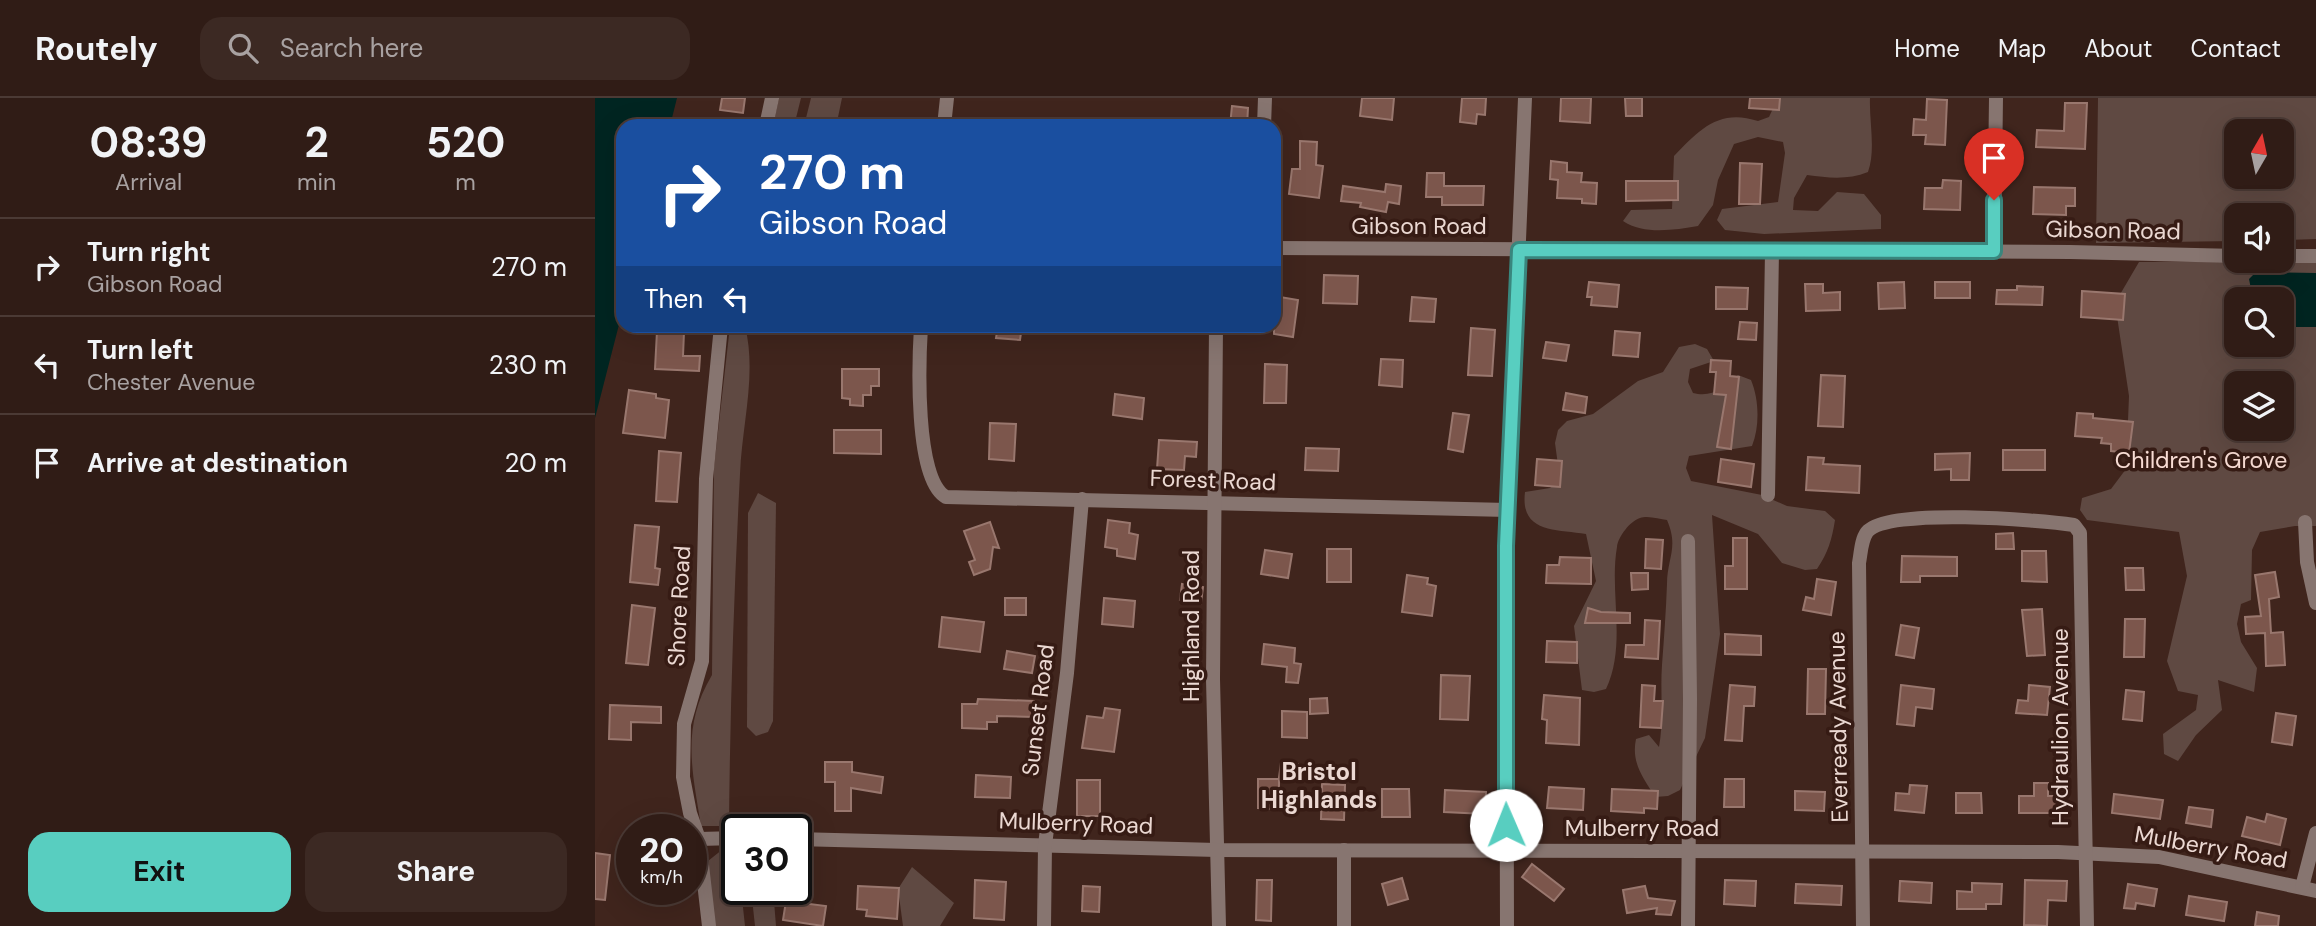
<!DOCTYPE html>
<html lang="en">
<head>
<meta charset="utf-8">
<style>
  :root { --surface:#301c16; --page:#3c2923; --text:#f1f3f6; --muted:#a8a1a1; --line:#4b3a35; --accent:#58cec0 }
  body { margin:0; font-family:"DM Sans",sans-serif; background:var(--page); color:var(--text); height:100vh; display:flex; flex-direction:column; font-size:26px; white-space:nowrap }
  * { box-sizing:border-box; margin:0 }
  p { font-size:23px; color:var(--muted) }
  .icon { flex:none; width:38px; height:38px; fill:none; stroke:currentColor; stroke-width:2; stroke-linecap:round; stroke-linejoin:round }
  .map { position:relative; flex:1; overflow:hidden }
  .panel { display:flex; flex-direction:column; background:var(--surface); width:595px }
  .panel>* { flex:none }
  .guide { position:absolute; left:21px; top:21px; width:665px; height:214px; border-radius:21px; box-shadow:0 7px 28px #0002,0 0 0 2px var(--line); background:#1a4fa0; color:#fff; overflow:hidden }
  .needle { width:46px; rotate:9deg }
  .fabs { position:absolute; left:1629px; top:21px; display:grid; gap:14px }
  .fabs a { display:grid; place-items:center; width:70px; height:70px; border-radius:14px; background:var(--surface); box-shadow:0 7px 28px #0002,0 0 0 2px var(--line); font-size:35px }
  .speed { position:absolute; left:21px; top:716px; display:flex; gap:14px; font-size:35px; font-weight:700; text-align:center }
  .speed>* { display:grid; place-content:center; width:91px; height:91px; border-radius:50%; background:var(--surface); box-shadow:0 7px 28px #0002,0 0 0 2px var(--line); line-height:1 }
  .speed small { font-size:18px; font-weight:400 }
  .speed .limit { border:4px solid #111; border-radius:10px; background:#fff; color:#111 }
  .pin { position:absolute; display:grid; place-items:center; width:60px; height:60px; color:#fff; margin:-72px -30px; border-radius:50% 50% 50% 0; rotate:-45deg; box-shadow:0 0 7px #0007 }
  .pin .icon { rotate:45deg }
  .me { position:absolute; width:77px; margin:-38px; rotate:359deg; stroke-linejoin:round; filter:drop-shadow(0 0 5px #0008) }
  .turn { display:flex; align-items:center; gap:24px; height:147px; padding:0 28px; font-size:32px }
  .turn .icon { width:91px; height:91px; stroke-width:2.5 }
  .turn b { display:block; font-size:49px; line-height:60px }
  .then { display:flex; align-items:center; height:66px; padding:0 28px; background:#0003; gap:14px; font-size:26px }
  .eta { display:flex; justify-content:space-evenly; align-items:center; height:119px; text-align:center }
  .eta b { font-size:42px; font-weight:700; line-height:49px }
  .button { display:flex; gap:14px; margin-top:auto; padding:14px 28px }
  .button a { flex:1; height:80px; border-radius:21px; background:var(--accent); color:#111; font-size:28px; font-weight:700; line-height:80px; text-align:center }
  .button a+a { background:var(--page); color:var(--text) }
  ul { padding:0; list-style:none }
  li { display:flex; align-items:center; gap:21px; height:98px; padding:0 28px; border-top:2px solid var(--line) }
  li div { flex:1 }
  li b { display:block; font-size:26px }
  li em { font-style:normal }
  header { display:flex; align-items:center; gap:42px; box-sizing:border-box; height:98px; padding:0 35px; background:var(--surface); border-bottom:2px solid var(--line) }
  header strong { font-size:33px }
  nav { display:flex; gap:38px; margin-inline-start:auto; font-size:24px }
  .search { width:490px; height:63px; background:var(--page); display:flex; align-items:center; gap:18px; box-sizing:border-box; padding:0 24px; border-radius:21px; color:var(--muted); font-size:26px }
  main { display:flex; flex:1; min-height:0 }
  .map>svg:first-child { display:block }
  .green { fill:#5f4942; fill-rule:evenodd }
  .water { fill:#002521 }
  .building { fill:#7c564c; stroke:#99776e; stroke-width:2 }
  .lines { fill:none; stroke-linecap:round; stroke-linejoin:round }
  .street { stroke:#877570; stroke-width:14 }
  .route-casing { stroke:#39867d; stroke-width:18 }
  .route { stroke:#58cec0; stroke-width:12 }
  .labels { text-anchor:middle; stroke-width:7; stroke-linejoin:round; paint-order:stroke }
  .street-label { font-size:23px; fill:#ebd8d2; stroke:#361b14 }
  .park-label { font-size:23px; fill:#f8dcd4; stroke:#361b14 }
  .neighbourhood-label { font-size:24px; font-weight:bold; fill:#ebd8d2; stroke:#361b14 }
</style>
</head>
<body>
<header>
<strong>Routely</strong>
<div class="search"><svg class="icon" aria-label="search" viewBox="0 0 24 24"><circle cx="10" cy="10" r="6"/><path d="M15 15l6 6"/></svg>Search here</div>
<nav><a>Home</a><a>Map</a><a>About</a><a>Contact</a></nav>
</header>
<main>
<section class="panel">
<div class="eta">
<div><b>08:39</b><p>Arrival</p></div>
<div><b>2</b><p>min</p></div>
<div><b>520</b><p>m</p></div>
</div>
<ul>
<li><svg class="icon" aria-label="right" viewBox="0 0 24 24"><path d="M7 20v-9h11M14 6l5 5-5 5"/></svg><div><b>Turn right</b><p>Gibson Road</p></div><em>270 m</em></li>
<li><svg class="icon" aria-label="left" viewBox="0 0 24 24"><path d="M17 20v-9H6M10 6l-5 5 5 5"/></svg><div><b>Turn left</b><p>Chester Avenue</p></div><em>230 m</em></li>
<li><svg class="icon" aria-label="arrive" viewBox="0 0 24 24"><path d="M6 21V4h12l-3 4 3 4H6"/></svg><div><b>Arrive at destination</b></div><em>20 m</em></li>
</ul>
<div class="button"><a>Exit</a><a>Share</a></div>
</section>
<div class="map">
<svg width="1721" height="828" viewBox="0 0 1721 828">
  <rect width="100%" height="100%" fill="#40251d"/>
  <!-- green -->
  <g class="green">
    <polygon points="184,0 206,0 199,28 178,28"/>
    <polygon points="216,0 247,0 242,24 251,28 209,28"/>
    <path d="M1183 0H1275C1274 23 1281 52 1273 74 1253 82 1234 80 1212 77L1199 100 1198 112 1223 113 1242 94 1269 96 1286 117V131L1169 136 1130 132 1122 122 1127 111 1183 104 1190 55 1188 44 1163 39 1139 46 1123 82 1118 107 1103 128C1079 132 1049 137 1028 123L1036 112 1077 111 1079 58C1104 32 1124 10 1163 23L1174 19Z"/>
    <path d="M1503 0H1721V141L1687 142V117H1642L1641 143 1501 145ZM1642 33H1687V79H1642Z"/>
    <path d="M1721 163V428H1700L1665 434 1657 452 1656 502 1646 506 1642 526 1646 544 1662 570 1659 594 1623 582 1627 612 1601 637 1583 663 1569 656 1568 636 1601 612 1603 597 1583 593 1572 563 1592 478 1584 434 1492 422 1485 412 1487 400 1516 391 1531 371 1534 298 1520 205 1544 164ZM1642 201H1687V247H1642ZM1642 285H1687V331H1642Z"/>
    <path d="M135 228H150C162 276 147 326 145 376 139 493 135 611 134 728H106C97 671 86 629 117 577L119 369Z"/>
    <path d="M1100 246 1112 251 1119 263 1095 271 1093 284 1098 295C1118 300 1128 289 1143 277L1156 282C1164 301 1165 328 1157 348L1094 358 1091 370 1096 383 1167 397 1192 408 1230 413 1240 422C1237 441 1233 455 1222 471L1210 472 1187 465 1163 436 1117 417 1125 536 1110 640 1085 692 1073 698 1060 699C1048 679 1036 665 1041 641L1054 637 1064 649C1069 621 1065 595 1067 567 1069 540 1071 513 1072 486 1072 460 1084 450 1072 422 1064 421 1053 417 1045 420 1035 423 1023 439 1022 449 1014 494 1032 547 1011 591L999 594 987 592 979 528 1001 483 991 436C960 431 925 435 930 394L955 390 965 382 960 345 963 332 972 323 998 316 1043 283 1068 274 1084 249Z"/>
    <polygon points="163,395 181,405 178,623 173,634 161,638 152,629 153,415"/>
    <polygon points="128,751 141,751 142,791 146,791 150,828 119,828 113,763"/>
    <polygon points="317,769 359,805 345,828 308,828 303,791"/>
    <polygon points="156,791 178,791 181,828 160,828"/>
  </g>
  <!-- water -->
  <g class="water">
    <polygon points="0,0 82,0 75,28 28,28 28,211 0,320"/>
    <polygon points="1661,174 1721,175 1721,229 1687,229 1687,201 1658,201 1654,181"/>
  </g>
  <!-- building -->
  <g class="building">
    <polygon points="127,0 150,0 148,15 125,12"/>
    <polygon points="767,0 799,0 797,22 765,18"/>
    <polygon points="867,0 891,0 890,17 882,16 881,26 865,24"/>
    <polygon points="966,0 996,0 995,25 965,23"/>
    <polygon points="1030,0 1047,0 1047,18 1031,18"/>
    <polygon points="1155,0 1185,0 1184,12 1154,10"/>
    <polygon points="1332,1 1352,2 1350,47 1330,46 1331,37 1318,37 1319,21 1331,22"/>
    <polygon points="1470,5 1492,5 1490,51 1441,49 1442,32 1469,33"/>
    <polygon points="637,8 653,10 652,28 635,28"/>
    <polygon points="705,43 722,44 721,67 728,68 724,100 694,96 697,71 705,71"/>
    <polygon points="956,63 972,65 972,74 987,75 986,84 1002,85 1001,106 987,105 987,101 962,100 963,82 955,81"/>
    <polygon points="1145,65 1167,66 1165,106 1144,106"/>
    <polygon points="832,75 849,75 849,88 889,88 888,107 847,107 847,99 831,99"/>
    <polygon points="1348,82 1366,83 1365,112 1329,111 1330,90 1347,90"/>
    <polygon points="1031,83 1083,83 1083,102 1031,103"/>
    <polygon points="791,86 806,88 804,106 793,104 791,114 765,109 766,105 746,103 748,88 790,94"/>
    <polygon points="1439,89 1480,90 1480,108 1471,108 1471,117 1438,116"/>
    <polygon points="729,177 763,178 762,206 728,205"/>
    <polygon points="994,184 1024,187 1022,209 996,207 997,199 992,199"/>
    <polygon points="1309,184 1310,210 1284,211 1283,185"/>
    <rect x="1340" y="184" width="35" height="16"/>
    <polygon points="1210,186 1228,186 1228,195 1245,194 1245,212 1211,213"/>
    <polygon points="1422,188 1448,189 1447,207 1401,206 1402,192 1422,192"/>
    <polygon points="1121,189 1153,190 1152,211 1121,211"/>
    <polygon points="1487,193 1530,196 1528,222 1486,219"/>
    <polygon points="679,198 703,202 698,239 679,236"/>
    <polygon points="817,199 841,201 839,224 815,223"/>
    <polygon points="1145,224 1162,225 1161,242 1143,241"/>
    <polygon points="403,228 427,228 425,242 401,240"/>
    <polygon points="876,230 900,232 897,278 873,277"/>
    <polygon points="62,233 89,234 88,258 105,258 104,273 60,271"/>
    <polygon points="1020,233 1045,235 1043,259 1018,257"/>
    <polygon points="951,244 974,247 971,263 948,260"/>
    <polygon points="786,261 808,262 807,289 784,287"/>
    <polygon points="1116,262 1136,263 1135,278 1144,279 1136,351 1122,349 1131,297 1119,296 1121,274 1115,274"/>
    <polygon points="670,266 692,267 691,305 669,305"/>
    <polygon points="247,271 284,271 284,288 276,288 276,297 268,297 268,308 255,307 255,301 247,300"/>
    <polygon points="1226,277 1250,278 1248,329 1223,328"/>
    <polygon points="34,292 61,296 61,300 74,302 70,340 28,335"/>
    <polygon points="971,295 992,299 990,315 968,312"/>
    <polygon points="520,296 549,300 547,321 518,317"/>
    <polygon points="858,315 874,317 868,354 853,351"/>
    <polygon points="1482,315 1498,316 1498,320 1538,324 1534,355 1516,353 1516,346 1506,345 1507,340 1480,338"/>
    <polygon points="395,325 421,326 419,363 394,361"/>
    <polygon points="239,332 286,332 286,356 239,355"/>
    <polygon points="564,342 602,344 601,359 590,358 589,372 562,371"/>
    <polygon points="711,350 744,351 743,373 710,372"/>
    <rect x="1408" y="352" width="42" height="20"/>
    <polygon points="64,353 86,355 82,404 61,403"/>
    <polygon points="1375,355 1374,382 1356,382 1356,371 1340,372 1340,356"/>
    <polygon points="1213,359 1229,360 1228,366 1265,368 1264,395 1211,392"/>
    <polygon points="942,361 967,363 965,389 940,387"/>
    <polygon points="1126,361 1159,366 1156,389 1123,384"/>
    <polygon points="513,422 535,425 534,435 543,437 540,461 522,458 522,451 510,449"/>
    <polygon points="395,424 404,450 398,449 395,471 379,477 374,464 380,462 369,433"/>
    <polygon points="40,427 64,429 60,470 65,471 63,487 35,484"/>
    <polygon points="1418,435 1419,451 1401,451 1401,436"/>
    <polygon points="1138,440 1152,440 1152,491 1130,491 1130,468 1138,468"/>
    <polygon points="1051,441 1068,442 1066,471 1050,470"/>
    <rect x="732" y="451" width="24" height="33"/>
    <polygon points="670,452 697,456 693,480 666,476"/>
    <polygon points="1427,453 1451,453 1452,484 1427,483"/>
    <polygon points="1307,458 1362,459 1362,478 1325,478 1325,484 1306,484"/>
    <polygon points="965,459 996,460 996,486 951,485 952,467 964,467"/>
    <polygon points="1530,470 1548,470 1549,492 1531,492"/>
    <polygon points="1680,474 1684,499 1674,501 1676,535 1688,534 1690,567 1671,568 1670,535 1651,536 1650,519 1666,518 1660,477"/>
    <polygon points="1036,475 1053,475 1053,491 1037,492"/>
    <polygon points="812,477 833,480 832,486 841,488 837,518 807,514"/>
    <polygon points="1222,481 1241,484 1236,517 1208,512 1211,499 1219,501"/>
    <polygon points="587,486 608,489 606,505 585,502"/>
    <rect x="410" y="500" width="21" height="17"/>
    <polygon points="509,500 540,503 538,529 507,526"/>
    <polygon points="37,507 60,510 53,567 31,565"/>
    <polygon points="993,510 1006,514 1035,515 1035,525 990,525"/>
    <polygon points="1447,511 1450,557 1432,558 1427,512"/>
    <polygon points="347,519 389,524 385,554 344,549"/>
    <polygon points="1530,521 1550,521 1549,559 1529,559"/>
    <polygon points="1050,522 1065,523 1063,561 1030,559 1031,547 1049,547"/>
    <polygon points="1306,527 1324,530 1319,560 1301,557"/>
    <polygon points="1130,536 1166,538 1166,557 1130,556"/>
    <polygon points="952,543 982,544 982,565 951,564"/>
    <polygon points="669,546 700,550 699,565 706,566 703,585 691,584 692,569 667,566"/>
    <polygon points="412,553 440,558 437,575 409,571"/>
    <polygon points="1213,571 1231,571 1230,616 1212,616"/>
    <polygon points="846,577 875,578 873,622 845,621"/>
    <polygon points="1047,587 1060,588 1059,603 1068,603 1066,630 1045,629"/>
    <polygon points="1135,587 1160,589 1159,608 1149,608 1147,643 1130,642"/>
    <polygon points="1306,587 1339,591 1337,611 1321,609 1319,628 1302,626"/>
    <polygon points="1434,587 1455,589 1452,617 1421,615 1423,602 1433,603"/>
    <polygon points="1531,592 1549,594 1547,623 1528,621"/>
    <polygon points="949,597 985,600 984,647 951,645 952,622 947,621"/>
    <polygon points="732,600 733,615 715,616 715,601"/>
    <polygon points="383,601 439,603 439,619 402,618 402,624 392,624 392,631 367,630 367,606 382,606"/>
    <polygon points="15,607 66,609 66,625 36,624 36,642 14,641"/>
    <polygon points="510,610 525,612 519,654 487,650 492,618 508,620"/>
    <polygon points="687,613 712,614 712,640 687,639"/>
    <polygon points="1681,615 1701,618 1697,647 1677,644"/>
    <polygon points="230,664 257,664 257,674 288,679 286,695 256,690 256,713 240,713 240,684 230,684"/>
    <polygon points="686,664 703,666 701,681 684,680"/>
    <polygon points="381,677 416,679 415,700 380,699"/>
    <polygon points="663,681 684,681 684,711 663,710"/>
    <polygon points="1130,681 1149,681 1149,709 1129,709"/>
    <rect x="482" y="682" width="23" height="36"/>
    <polygon points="1439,685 1453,685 1453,698 1469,698 1469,715 1424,715 1424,698 1439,698"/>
    <polygon points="727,686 750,687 749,722 726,721"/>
    <polygon points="1315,687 1332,688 1329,715 1300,712 1301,695 1314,696"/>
    <polygon points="954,689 989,691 988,712 952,710"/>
    <polygon points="787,691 814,691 815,719 787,719"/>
    <polygon points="1017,691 1063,693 1062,711 1049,710 1049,715 1016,713"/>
    <polygon points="850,692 891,694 890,716 849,714"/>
    <polygon points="1200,693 1230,694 1229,713 1200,712"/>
    <polygon points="1361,695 1386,695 1387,715 1361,715"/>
    <polygon points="1519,696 1568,702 1565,721 1517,715"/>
    <polygon points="1594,709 1618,712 1616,729 1591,725"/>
    <polygon points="1672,716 1691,721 1685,747 1647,738 1652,719 1670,724"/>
    <polygon points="0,755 15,757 10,802 0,801"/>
    <polygon points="937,766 969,791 959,803 927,779"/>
    <polygon points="807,780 813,801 793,807 787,786"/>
    <polygon points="380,782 411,784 409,822 379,820"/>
    <polygon points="662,782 677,782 676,823 661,822"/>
    <polygon points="1130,782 1161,783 1160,808 1129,806"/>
    <polygon points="1430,782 1472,783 1471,803 1453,802 1452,828 1429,827"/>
    <polygon points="1305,783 1337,785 1336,805 1304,803"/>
    <polygon points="1377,785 1407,786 1406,806 1391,806 1391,811 1362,811 1362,793 1377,794"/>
    <polygon points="1201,786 1247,788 1246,807 1200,805"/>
    <polygon points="1533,786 1562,791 1559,808 1541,805 1540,811 1529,810"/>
    <polygon points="263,788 304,790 302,821 271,818 272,812 262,811"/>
    <polygon points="488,788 505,789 504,814 487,813"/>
    <polygon points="1050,788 1053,800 1080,803 1076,817 1061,816 1062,810 1032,815 1028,792"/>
    <polygon points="1594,798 1632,804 1629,823 1591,817"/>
    <polygon points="191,803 231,808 228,828 188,822"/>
    <polygon points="1662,814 1684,818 1683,828 1660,828"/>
  </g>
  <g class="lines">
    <!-- street -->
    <g class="street">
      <polyline points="171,28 177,0"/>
      <polyline points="349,28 352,0"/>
      <polyline points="669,28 670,0"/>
      <polyline points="679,150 1475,154 1642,158"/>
      <polyline points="1399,153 1401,0"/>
      <polyline points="1687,158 1721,158"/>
      <path d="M326 228C324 260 319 382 351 399L913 412"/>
      <polyline points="621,228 618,581 624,828"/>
      <polyline points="1173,397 1177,153"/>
      <polyline points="1710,424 1712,464 1721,505"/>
      <polyline points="104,741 142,740"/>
      <polyline points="201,741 622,752 1463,754 1564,759 1721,793"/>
      <polyline points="1707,789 1721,735"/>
      <polyline points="114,828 104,741 95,715 88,679 89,626 107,563 111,381 126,228"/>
      <polyline points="449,828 450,747 472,575 487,401"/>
      <polyline points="749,828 749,752"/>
      <polyline points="912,828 911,448 930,0"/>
      <polyline points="1093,828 1095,601 1093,443"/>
      <path d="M1268 828 1264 465C1266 455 1266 442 1272 434 1292 409 1445 422 1479 427L1485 435 1492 828"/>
    </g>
  </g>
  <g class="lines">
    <defs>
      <polyline id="route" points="911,727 911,448 924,152 1399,153 1399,102"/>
    </defs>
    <!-- route casing -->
    <use href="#route" class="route-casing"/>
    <!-- route -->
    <use href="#route" class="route"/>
  </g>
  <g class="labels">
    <!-- street labels -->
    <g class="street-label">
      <text x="824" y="136">Gibson Road</text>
      <text transform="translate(1518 132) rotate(1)" y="8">Gibson Road</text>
      <text transform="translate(618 382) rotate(2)" y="8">Forest Road</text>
      <text transform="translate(84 508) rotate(-87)" y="8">Shore Road</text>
      <text transform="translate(596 528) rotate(-90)" y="8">Highland Road</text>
      <text transform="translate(443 612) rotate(-83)" y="8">Sunset Road</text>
      <text transform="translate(1243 629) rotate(-91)" y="8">Everready Avenue</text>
      <text transform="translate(1465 629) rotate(-90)" y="8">Hydraulion Avenue</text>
      <text transform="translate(481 725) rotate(2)" y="8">Mulberry Road</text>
      <text x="1047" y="738">Mulberry Road</text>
      <text transform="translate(1616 749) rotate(10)" y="8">Mulberry Road</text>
    </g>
    <!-- park labels -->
    <g class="park-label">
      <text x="1606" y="370">Children's Grove</text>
    </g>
    <!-- neighbourhood labels -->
    <g class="neighbourhood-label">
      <text x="724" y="682">Bristol<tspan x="724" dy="28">Highlands</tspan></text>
    </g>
  </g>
</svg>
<div class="fabs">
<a><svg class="needle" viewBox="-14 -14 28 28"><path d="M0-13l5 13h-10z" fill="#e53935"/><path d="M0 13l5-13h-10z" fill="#a8a1a1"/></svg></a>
<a><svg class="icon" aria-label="sound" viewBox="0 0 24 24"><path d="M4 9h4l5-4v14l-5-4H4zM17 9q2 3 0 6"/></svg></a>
<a><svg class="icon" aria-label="search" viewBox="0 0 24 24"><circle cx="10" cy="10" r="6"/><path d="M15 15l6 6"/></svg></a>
<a><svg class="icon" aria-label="layers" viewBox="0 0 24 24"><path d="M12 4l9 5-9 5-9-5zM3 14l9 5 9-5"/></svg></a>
</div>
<div class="speed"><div>20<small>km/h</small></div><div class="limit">30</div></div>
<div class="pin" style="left:1399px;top:102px;background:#d93025"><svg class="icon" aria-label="arrive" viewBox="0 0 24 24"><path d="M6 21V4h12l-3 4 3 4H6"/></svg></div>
<svg class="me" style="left:911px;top:727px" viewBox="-20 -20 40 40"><circle r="19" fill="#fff"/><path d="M0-13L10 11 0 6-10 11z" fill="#58cec0"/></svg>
<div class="guide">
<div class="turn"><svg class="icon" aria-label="right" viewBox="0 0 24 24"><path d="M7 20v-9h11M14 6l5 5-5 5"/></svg><div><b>270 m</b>Gibson Road</div></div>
<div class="then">Then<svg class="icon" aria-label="left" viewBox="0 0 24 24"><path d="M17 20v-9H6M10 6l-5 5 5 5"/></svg></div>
</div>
</div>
</main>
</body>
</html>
